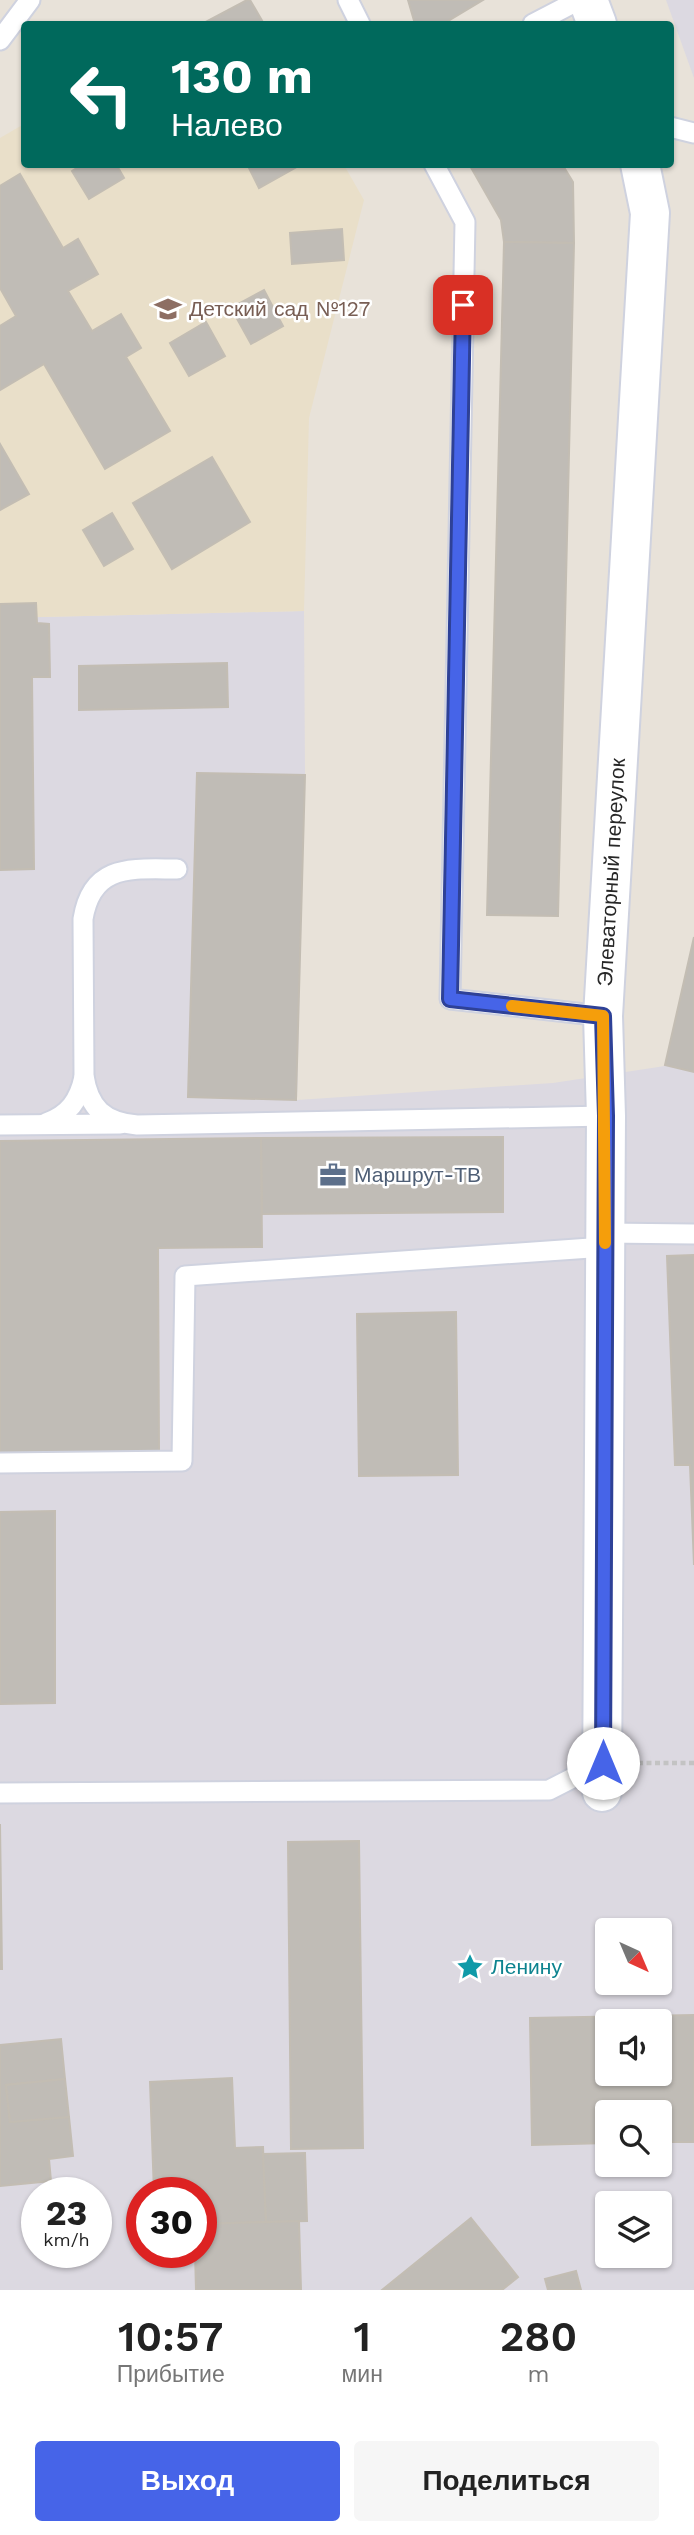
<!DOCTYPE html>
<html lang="ru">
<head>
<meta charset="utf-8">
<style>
  :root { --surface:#fff; --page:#f6f6f6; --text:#222; --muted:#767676; --accent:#4664e8 }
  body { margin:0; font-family:"Work Sans",sans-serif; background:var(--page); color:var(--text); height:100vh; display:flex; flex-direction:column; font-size:26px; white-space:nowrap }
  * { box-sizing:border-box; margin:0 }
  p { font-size:23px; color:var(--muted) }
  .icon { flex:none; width:38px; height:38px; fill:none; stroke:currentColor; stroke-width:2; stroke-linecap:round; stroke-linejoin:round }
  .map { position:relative; height:2290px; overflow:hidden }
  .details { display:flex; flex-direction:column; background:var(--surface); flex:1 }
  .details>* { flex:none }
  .banner { position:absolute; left:21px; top:21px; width:653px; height:147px; border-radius:7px; box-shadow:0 2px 5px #0004; background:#00695c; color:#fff; overflow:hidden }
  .needle { width:46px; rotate:136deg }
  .controls { position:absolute; left:595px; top:1918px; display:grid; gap:14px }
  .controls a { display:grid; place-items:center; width:77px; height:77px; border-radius:7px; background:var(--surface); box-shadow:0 2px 5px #0004; font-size:35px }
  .speed { position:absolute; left:21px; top:2177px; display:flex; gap:14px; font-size:35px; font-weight:700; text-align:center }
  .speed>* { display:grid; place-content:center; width:91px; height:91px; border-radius:50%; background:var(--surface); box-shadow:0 2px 5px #0004; line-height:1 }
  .speed small { font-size:18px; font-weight:400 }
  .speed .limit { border:10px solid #d22; background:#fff; color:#111 }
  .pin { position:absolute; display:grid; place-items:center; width:60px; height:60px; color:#fff; margin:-30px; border-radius:14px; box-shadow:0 4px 10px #0006 }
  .me { position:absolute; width:77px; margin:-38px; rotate:0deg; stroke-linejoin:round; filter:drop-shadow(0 0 5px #0008) }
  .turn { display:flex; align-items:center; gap:24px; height:147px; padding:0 35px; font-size:32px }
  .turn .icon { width:91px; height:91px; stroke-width:2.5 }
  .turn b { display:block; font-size:49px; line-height:60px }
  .eta { display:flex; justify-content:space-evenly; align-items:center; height:119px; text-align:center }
  .eta b { font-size:42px; font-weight:600; line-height:49px }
  .cta { display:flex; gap:14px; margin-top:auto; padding:14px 35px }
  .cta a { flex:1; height:80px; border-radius:7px; background:var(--accent); color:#fff; font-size:28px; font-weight:600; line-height:80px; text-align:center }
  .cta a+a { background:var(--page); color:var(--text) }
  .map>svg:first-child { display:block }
  .industrial { fill:#dcd9e1; fill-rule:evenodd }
  .education { fill:#e9dfc9 }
  .building { fill:#c0bcb6; stroke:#c3bdb3; stroke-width:2; fill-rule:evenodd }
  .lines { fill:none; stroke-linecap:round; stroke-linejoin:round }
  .lane-casing { stroke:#cfd2df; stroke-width:23 }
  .street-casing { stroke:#cfd2df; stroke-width:42 }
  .path { stroke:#c3c3c3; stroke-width:4.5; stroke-dasharray:5 3.5; stroke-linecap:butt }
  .lane { stroke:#fff; stroke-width:19 }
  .street { stroke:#fff; stroke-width:38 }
  .route-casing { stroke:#2e4197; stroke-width:18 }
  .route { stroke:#4664e8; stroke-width:12 }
  .slow { stroke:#f59e0b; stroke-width:12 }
  .labels { text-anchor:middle; stroke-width:5; stroke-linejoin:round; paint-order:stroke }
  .education-label { font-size:21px; fill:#785e54; stroke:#fff; text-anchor:start }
  .street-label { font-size:21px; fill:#272727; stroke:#fff }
  .service-label { font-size:21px; fill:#4e5e75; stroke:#fff; text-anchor:start }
  .culture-label { font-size:21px; fill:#0d838f; stroke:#fff; text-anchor:start }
</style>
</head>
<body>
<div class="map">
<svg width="694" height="2290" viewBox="0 0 694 2290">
  <rect width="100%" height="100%" fill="#e8e2d9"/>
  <!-- industrial -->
  <g class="industrial">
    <polygon points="666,0 694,0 694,78"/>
    <path d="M304 611 305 775 297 1100 553 1083 665 1066 694 937V2290H0V618ZM607 1930H660V1983H607ZM607 2021H660V2074H607ZM607 2112H660V2165H607ZM37 2193H96V2252H37ZM142 2193H201V2252H142ZM607 2203H660V2256H607Z"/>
  </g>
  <!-- education -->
  <polygon class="education" points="24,124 24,164 344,165 364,200 309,418 304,611 0,618 0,138"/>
  <!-- building -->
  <g class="building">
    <polygon points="247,0 250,0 264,24 202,24"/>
    <polygon points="408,0 483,0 443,24 415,24"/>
    <polygon points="83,164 116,164 124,178 89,199 72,171"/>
    <polygon points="247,164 302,164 259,188"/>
    <polygon points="469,164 562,164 573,182 574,243 504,242 501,220"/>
    <polygon points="20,174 63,248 78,239 98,274 68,291 92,331 121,314 141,348 126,357 170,431 105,469 44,364 0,390 0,326 16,316 0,288 0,186"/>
    <polygon points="342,229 344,260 292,264 290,233"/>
    <polygon points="504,242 574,243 558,916 487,915"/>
    <polygon points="264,290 283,326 251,344 231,308"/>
    <polygon points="206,322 225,356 189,376 170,343"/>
    <polygon points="0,444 29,494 0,510"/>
    <polygon points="212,457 250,522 172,569 133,503"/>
    <polygon points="112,513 133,549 104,566 83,530"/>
    <polygon points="36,603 37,623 49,624 50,677 32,677 34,869 0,870 0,604"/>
    <polygon points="227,663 228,707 79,710 79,666"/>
    <polygon points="197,773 305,775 296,1100 188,1097"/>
    <polygon points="694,937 694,1072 665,1065"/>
    <polygon points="503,1137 503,1212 262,1214 261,1138"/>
    <polygon points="261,1138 262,1247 158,1248 159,1452 0,1453 0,1141"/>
    <polygon points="694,1255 694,1565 690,1465 675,1465 667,1256"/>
    <polygon points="456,1312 458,1475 359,1476 357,1314"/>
    <polygon points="55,1511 55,1703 0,1704 0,1512"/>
    <polygon points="0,1824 2,1969 0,1969"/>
    <polygon points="359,1841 363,2148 291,2149 288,1842"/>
    <path d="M694 2015V2142H660V2112H607V2143L532 2145 530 2018ZM607 2021H660V2074H607Z"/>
    <polygon points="61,2039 65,2079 6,2085 10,2122 69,2117 73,2156 49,2159 51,2181 0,2186 0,2045"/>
    <polygon points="232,2078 235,2148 263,2147 266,2222 201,2224 201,2193 154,2193 150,2082"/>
    <polygon points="65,2079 69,2117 10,2122 6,2085"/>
    <polygon points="305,2153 307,2221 266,2222 263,2154"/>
    <polygon points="471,2218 518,2277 502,2290 382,2290"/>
    <polygon points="299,2221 301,2290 196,2290 195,2252 201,2252 201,2224"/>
    <polygon points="576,2271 581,2290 548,2290 545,2279"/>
  </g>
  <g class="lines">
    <defs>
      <g id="lane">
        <polyline points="348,0 360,24"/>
        <polyline points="533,24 579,0"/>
        <polyline points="0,40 30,0"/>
        <polyline points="670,127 694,133"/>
        <polyline points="434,164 465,222 450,999 603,1016"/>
        <path d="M177 869C132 869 92 863 83 919L84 1076C89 1108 104 1122 137 1125L606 1116"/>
        <path d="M46 1123C69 1115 79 1100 84 1077"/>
        <polyline points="0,1125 120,1124"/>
        <polyline points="605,1233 694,1234"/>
        <polyline points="0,1463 182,1461 185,1276 605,1247"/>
        <polyline points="0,1793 549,1790 602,1763"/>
      </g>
      <g id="street">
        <polyline points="588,0 597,24"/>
        <path id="s1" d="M602 1792 606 1116 603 1016 650 213 640 164"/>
      </g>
    </defs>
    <!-- lane casing -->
    <use href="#lane" class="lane-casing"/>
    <!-- street casing -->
    <use href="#street" class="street-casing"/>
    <!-- path -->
    <polyline class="path" points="638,1763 694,1763"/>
    <!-- lane -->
    <use href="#lane" class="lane"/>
    <!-- street -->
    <use href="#street" class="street"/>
  </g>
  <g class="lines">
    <defs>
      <polyline id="route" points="463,305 450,999 603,1016 606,1116 603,1763"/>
    </defs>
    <!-- route casing -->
    <use href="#route" class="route-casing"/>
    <!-- route -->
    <use href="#route" class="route"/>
    <!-- slow -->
    <polyline class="slow" points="512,1006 603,1016 605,1243"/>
  </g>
  <!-- icons -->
  <defs>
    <symbol id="school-bare" viewBox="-9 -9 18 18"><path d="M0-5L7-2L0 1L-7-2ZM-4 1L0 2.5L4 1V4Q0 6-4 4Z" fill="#8d6e63" stroke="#fff" stroke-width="2.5" paint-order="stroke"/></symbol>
    <symbol id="office-bare" viewBox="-9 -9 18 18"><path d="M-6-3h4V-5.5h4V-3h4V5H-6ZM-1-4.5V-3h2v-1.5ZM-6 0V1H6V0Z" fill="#5c6f8a" stroke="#fff" stroke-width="2.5" paint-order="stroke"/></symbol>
    <symbol id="sight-bare" viewBox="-9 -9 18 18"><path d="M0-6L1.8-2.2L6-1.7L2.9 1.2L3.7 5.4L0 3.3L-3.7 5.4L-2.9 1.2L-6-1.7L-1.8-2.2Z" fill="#0f9aa8" stroke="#fff" stroke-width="2.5" paint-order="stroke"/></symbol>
  </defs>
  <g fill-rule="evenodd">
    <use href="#school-bare" x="149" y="290" width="38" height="38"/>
    <use href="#office-bare" x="314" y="1156" width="38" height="38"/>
    <use href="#sight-bare" x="451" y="1948" width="38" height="38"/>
  </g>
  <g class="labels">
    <!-- education labels -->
    <g class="education-label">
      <text x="189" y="316">Детский сад №127</text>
    </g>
    <!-- street labels -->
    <g class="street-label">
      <text dy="7" stroke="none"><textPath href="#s1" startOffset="920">Элеваторный переулок</textPath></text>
    </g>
    <!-- service labels -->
    <g class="service-label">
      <text x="354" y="1182">Маршрут-ТВ</text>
    </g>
    <!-- culture labels -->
    <g class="culture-label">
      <text x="491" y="1974">Ленину</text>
    </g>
  </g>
</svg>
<div class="controls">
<a><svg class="needle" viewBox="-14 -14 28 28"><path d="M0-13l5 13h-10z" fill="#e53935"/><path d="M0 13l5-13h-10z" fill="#767676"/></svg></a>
<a><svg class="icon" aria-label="sound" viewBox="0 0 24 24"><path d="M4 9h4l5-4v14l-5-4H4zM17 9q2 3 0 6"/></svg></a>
<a><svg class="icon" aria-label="search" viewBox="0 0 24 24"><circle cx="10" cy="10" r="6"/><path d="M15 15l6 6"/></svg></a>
<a><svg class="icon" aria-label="layers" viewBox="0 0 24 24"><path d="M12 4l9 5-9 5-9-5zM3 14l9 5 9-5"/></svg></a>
</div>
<div class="speed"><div>23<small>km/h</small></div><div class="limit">30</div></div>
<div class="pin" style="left:463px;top:305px;background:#d93025"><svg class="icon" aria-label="arrive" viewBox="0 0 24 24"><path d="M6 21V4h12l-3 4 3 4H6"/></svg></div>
<svg class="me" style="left:603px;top:1763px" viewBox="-20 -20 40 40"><circle r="19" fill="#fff"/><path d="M0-13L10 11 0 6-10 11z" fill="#4664e8"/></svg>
<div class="banner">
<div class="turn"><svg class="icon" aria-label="left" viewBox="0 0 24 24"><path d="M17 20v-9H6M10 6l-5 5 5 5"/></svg><div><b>130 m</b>Налево</div></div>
</div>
</div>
<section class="details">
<div class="eta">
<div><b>10:57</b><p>Прибытие</p></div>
<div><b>1</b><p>мин</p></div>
<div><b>280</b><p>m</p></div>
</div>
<div class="cta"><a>Выход</a><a>Поделиться</a></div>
</section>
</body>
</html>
